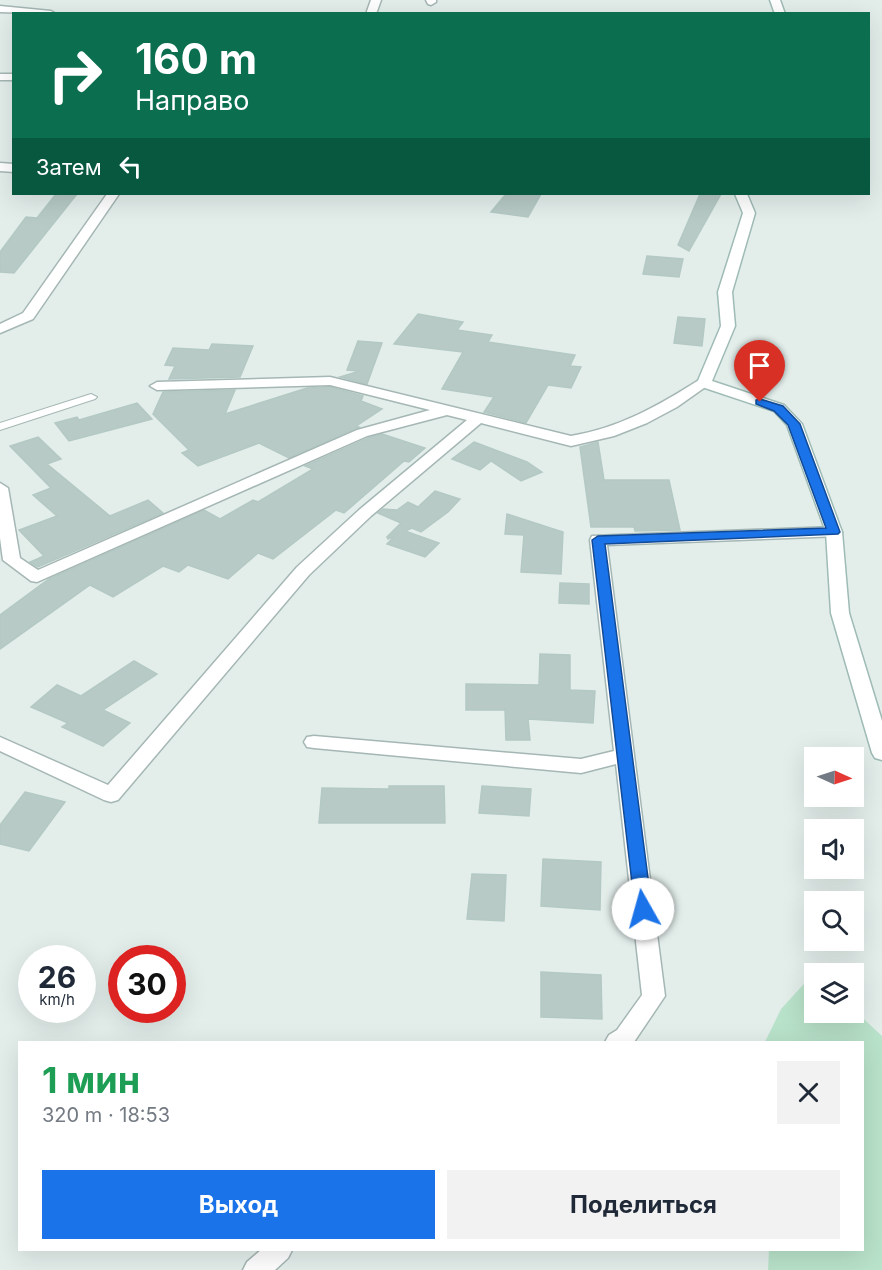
<!DOCTYPE html>
<html lang="ru">
<head>
<meta charset="utf-8">
<style>
  :root { --surface:#fff; --page:#f2f2f3; --text:#1f2937; --muted:#747a83; --accent:#1a73e8 }
  body { margin:0; font-family:Inter,sans-serif; background:var(--page); color:var(--text); height:100vh; display:flex; flex-direction:column; font-size:22px; white-space:nowrap }
  * { box-sizing:border-box; margin:0 }
  p { font-size:20px; color:var(--muted) }
  .icon { flex:none; width:33px; height:33px; fill:none; stroke:currentColor; stroke-width:2; stroke-linecap:round; stroke-linejoin:round }
  .map { position:relative; flex:1; overflow:hidden }
  .panel { position:absolute; left:18px; top:1041px; width:846px; height:210px; display:flex; flex-direction:column; background:var(--surface); border-radius:0px; box-shadow:0 6px 24px #0002 }
  .panel>* { flex:none }
  .hud { position:absolute; left:12px; top:12px; width:858px; height:183px; border-radius:0px; box-shadow:0 6px 24px #0002; background:#0b6e4f; color:#fff; overflow:hidden }
  .needle { width:39px; rotate:93deg }
  .tools { position:absolute; left:804px; top:747px; display:grid; gap:12px }
  .tools a { display:grid; place-items:center; width:60px; height:60px; border-radius:0px; background:var(--surface); box-shadow:0 6px 24px #0002; font-size:30px }
  .speed { position:absolute; left:18px; top:945px; display:flex; gap:12px; font-size:30px; font-weight:700; text-align:center }
  .speed>* { display:grid; place-content:center; width:78px; height:78px; border-radius:50%; background:var(--surface); box-shadow:0 6px 24px #0002; line-height:1 }
  .speed small { font-size:15px; font-weight:400 }
  .speed .limit { border:9px solid #d22; background:#fff; color:#111 }
  .pin { position:absolute; display:grid; place-items:center; width:51px; height:51px; color:#fff; margin:-62px -26px; border-radius:50% 50% 50% 0; rotate:-45deg; box-shadow:0 0 6px #0007 }
  .pin .icon { rotate:45deg }
  .me { position:absolute; width:66px; margin:-33px; rotate:353deg; stroke-linejoin:round; filter:drop-shadow(0 0 4px #0008) }
  .turn { display:flex; align-items:center; gap:21px; height:126px; padding:0 24px; font-size:27px }
  .turn .icon { width:78px; height:78px; stroke-width:2.5 }
  .turn b { display:block; font-size:42px; line-height:51px }
  .then { display:flex; align-items:center; height:57px; padding:0 24px; background:#0003; gap:12px; font-size:22px }
  .round { display:grid; place-items:center; flex:none; width:63px; height:63px; border-radius:0px; background:var(--page) }
  .headline { display:flex; align-items:center; justify-content:space-between; height:102px; padding:0 24px }
  h1 { font-size:36px; font-weight:700; line-height:45px; color:#1e9e55 }
  .cta { display:flex; gap:12px; margin-top:auto; padding:12px 24px }
  .cta a { flex:1; height:69px; border-radius:0px; background:var(--accent); color:#fff; font-size:24px; font-weight:700; line-height:69px; text-align:center }
  .cta a+a { background:var(--page); color:var(--text) }
  .map>svg:first-child { display:block }
  .green { fill:#b9e2ca }
  .building { fill:#b7cac5; stroke:#b4c9c4; stroke-width:1.5 }
  .lines { fill:none; stroke-linecap:round; stroke-linejoin:round }
  .lane-casing { stroke:#a5b7b4; stroke-width:2 }
  .street-casing { stroke:#a5b7b4; stroke-width:3 }
  .secondary-casing { stroke:#9fbbb6; stroke-width:3 }
  .lane { fill:#fff; fill-rule:evenodd }
  .street { fill:#fff; fill-rule:evenodd }
  .secondary { fill:#fff; fill-rule:evenodd }
  .route { fill:#1a73e8; stroke:#114b97; stroke-width:1.5 }
</style>
</head>
<body>
<div class="map">
<svg width="882" height="1270" viewBox="0 0 882 1270">
  <rect width="100%" height="100%" fill="#e3eeeb"/>
  <!-- green -->
  <polygon class="green" points="813,974 814,1012 854,1012 854,1010 882,1036 882,1270 768,1270 769,1250 862,1250 862,1042 765,1042 781,1009"/>
  <!-- building -->
  <g class="building">
    <polygon points="56,194 77,194 14,273 0,272 0,252 26,217 37,218"/>
    <polygon points="506,194 541,194 528,217 491,212"/>
    <polygon points="700,194 721,194 689,251 678,245"/>
    <polygon points="647,256 683,259 679,277 643,274"/>
    <polygon points="418,314 463,322 457,330 492,335 488,342 575,355 570,366 581,367 571,388 548,385 526,423 484,412 494,397 442,389 463,352 394,344"/>
    <polygon points="678,317 705,319 702,346 674,343"/>
    <polygon points="358,341 382,343 367,384 340,377 360,371 347,370"/>
    <polygon points="212,344 253,346 240,377 169,379 175,366 165,365 173,348 209,350"/>
    <polygon points="330,387 363,396 361,401 382,409 356,426 359,427 289,458 259,443 198,466 182,453 189,450 153,414 163,392 235,390 225,414 307,388"/>
    <polygon points="137,403 152,419 69,441 55,423 77,417 79,420"/>
    <polygon points="382,434 425,448 409,462 404,461 344,513 336,510 273,559 258,553 228,579 188,565 179,572 163,566 113,597 90,585 0,649 0,615 49,579 204,510 220,519 253,500 258,502 313,469 305,466 368,438"/>
    <polygon points="38,437 61,459 47,464 110,516 148,500 163,513 38,567 30,562 44,556 19,530 57,516 33,495 51,488 10,446"/>
    <polygon points="474,442 527,462 542,472 521,481 491,461 480,470 452,459"/>
    <polygon points="598,442 604,480 669,480 680,530 635,531 634,527 591,527 580,447"/>
    <polygon points="435,491 460,499 448,512 421,532 412,528 405,531 439,543 425,557 387,544 395,536 388,539 387,537 401,523 378,513 383,509 397,510 408,502 418,507"/>
    <polygon points="507,514 563,532 561,574 521,572 524,535 505,534"/>
    <polygon points="560,583 589,584 589,604 559,603"/>
    <polygon points="540,654 570,655 570,690 595,691 593,723 528,719 530,740 506,740 505,710 466,710 466,684 539,685"/>
    <polygon points="134,661 157,674 103,710 130,723 103,746 62,727 68,723 31,707 57,685 81,696"/>
    <polygon points="389,786 444,786 445,823 319,823 322,788 389,789"/>
    <polygon points="482,786 531,789 529,816 479,813"/>
    <polygon points="25,792 65,802 29,851 0,844 0,825"/>
    <polygon points="543,859 601,862 600,910 541,906"/>
    <polygon points="472,874 506,875 504,921 467,919"/>
    <polygon points="541,972 601,975 602,1019 541,1017"/>
  </g>
  <g class="lines">
    <defs>
      <polygon id="lane" points="91,394 97,397 95,399 0,430 0,423"/>
      <g id="street">
        <polygon points="371,0 381,0 376,14 366,14"/>
        <polygon points="426,0 436,0 436,2 431,5 428,4"/>
        <polygon points="0,6 51,11 56,14 0,12"/>
        <rect x="0" y="74" width="14" height="6"/>
        <polygon points="0,163 14,164 14,172 0,171"/>
        <polygon points="107,194 119,194 33,319 0,333 0,324 23,313"/>
        <path d="M330 377 571 436C619 428 658 406 699 380H709L711 383 677 407 647 423 614 436 571 446 481 423 371 516 309 575 118 800 111 802 104 800 0 751V737L108 785 297 567 359 510 467 420 447 415 367 436 37 582 31 581 3 560 0 538V483L8 488 20 558 38 570 357 430 430 410 330 385 157 390 150 386 157 382Z"/>
        <polygon points="834,527 840,528 842,532 840,536 607,545 665,996 634,1042 605,1042 609,1035 617,1030 642,995 616,764 581,773 314,748 307,747 304,742 307,737 314,736 581,759 614,751 590,540 592,536"/>
        <polygon points="261,1250 292,1250 288,1258 275,1270 243,1270 247,1262"/>
      </g>
      <g id="secondary">
        <polygon points="770,0 780,0 785,14 775,14"/>
        <polygon points="735,194 747,194 755,213 732,292 735,326 712,381 784,405 802,424 842,532 849,613 882,721 882,760 875,758 872,753 831,613 826,532 787,425 774,411 699,386 697,383 721,326 718,292 743,213"/>
      </g>
    </defs>
    <!-- lane casing -->
    <use href="#lane" class="lane-casing"/>
    <!-- street casing -->
    <use href="#street" class="street-casing"/>
    <!-- secondary casing -->
    <use href="#secondary" class="secondary-casing"/>
    <!-- lane -->
    <use href="#lane" class="lane"/>
    <!-- street -->
    <use href="#street" class="street"/>
    <!-- secondary -->
    <use href="#secondary" class="secondary"/>
  </g>
  <!-- route -->
  <polygon class="route" points="760,399 783,406 800,424 840,532 838,534 605,544 652,909 649,913 638,913 635,909 592,540 598,536 826,528 788,425 774,411 756,404 756,400"/>
</svg>
<div class="tools">
<a><svg class="needle" viewBox="-14 -14 28 28"><path d="M0-13l5 13h-10z" fill="#e53935"/><path d="M0 13l5-13h-10z" fill="#747a83"/></svg></a>
<a><svg class="icon" aria-label="sound" viewBox="0 0 24 24"><path d="M4 9h4l5-4v14l-5-4H4zM17 9q2 3 0 6"/></svg></a>
<a><svg class="icon" aria-label="search" viewBox="0 0 24 24"><circle cx="10" cy="10" r="6"/><path d="M15 15l6 6"/></svg></a>
<a><svg class="icon" aria-label="layers" viewBox="0 0 24 24"><path d="M12 4l9 5-9 5-9-5zM3 14l9 5 9-5"/></svg></a>
</div>
<div class="speed"><div>26<small>km/h</small></div><div class="limit">30</div></div>
<div class="pin" style="left:760px;top:402px;background:#d93025"><svg class="icon" aria-label="arrive" viewBox="0 0 24 24"><path d="M6 21V4h12l-3 4 3 4H6"/></svg></div>
<svg class="me" style="left:643px;top:909px" viewBox="-20 -20 40 40"><circle r="19" fill="#fff"/><path d="M0-13L10 11 0 6-10 11z" fill="#1a73e8"/></svg>
<div class="hud">
<div class="turn"><svg class="icon" aria-label="right" viewBox="0 0 24 24"><path d="M7 20v-9h11M14 6l5 5-5 5"/></svg><div><b>160 m</b>Направо</div></div>
<div class="then">Затем<svg class="icon" aria-label="left" viewBox="0 0 24 24"><path d="M17 20v-9H6M10 6l-5 5 5 5"/></svg></div>
</div>
<section class="panel">
<div class="headline"><div><h1>1 мин</h1><p>320 m · 18:53</p></div><a class="round"><svg class="icon" aria-label="close" viewBox="0 0 24 24"><path d="M6 6l12 12M18 6L6 18"/></svg></a></div>
<div class="cta"><a>Выход</a><a>Поделиться</a></div>
</section>
</div>
</body>
</html>
